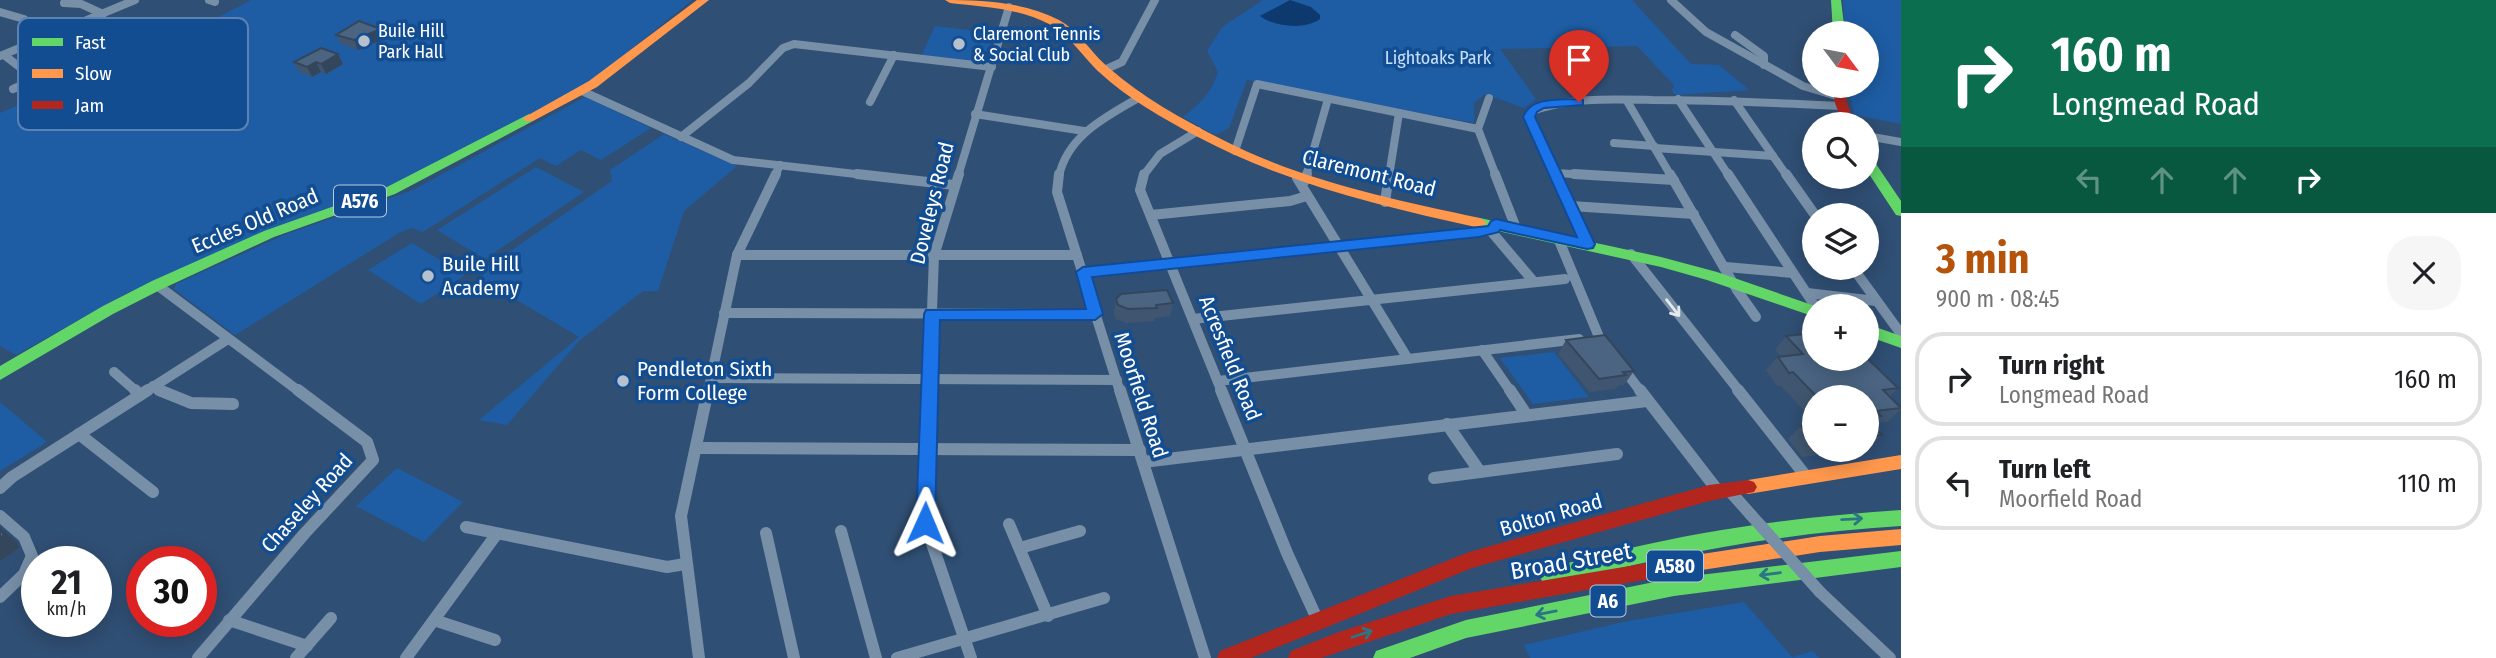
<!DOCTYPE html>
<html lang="en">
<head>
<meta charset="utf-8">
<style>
  :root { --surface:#fff; --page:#f6f6f6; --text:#202124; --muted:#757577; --line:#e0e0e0; --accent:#b45309 }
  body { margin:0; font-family:"Fira Sans Condensed",sans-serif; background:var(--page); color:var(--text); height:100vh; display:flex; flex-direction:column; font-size:26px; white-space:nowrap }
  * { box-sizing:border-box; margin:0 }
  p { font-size:23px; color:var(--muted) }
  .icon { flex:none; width:38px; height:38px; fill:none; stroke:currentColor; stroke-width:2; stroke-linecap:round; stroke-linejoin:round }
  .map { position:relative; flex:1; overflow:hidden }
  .sheet { display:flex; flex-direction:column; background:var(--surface); width:595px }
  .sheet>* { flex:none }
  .guide { background:#0b6e4f; color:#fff; overflow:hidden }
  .needle { width:46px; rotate:122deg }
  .controls { position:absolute; left:1802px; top:21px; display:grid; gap:14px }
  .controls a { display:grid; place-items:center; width:77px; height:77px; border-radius:50%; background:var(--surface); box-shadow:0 4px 18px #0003; font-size:35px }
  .speed { position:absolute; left:21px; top:546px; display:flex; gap:14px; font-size:35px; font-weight:700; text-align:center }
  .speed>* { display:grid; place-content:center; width:91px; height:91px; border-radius:50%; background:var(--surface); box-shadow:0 4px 18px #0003; line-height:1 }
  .speed small { font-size:18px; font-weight:400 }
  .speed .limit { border:10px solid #d22; background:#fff; color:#111 }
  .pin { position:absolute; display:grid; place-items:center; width:60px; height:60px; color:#fff; margin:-72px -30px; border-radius:50% 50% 50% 0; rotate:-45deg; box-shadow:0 0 7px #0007 }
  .pin .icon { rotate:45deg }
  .me { position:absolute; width:77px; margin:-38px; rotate:1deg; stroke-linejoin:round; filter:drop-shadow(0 0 5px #0008) }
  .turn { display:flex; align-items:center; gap:24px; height:147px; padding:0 35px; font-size:32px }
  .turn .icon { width:91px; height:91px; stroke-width:2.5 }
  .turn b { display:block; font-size:49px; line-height:60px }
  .lanes { display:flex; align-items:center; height:66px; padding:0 35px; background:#0003; justify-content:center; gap:35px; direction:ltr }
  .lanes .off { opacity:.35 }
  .round { display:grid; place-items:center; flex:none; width:74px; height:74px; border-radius:28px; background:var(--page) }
  .summary { display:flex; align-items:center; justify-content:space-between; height:119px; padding:0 35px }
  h1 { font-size:42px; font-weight:700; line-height:52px; color:var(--accent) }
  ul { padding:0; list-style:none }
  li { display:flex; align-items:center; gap:21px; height:94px; margin:0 14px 10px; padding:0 21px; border:4px solid var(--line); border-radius:28px }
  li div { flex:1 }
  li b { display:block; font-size:26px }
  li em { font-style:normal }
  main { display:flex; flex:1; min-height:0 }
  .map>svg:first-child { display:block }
  .green { fill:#1e5da4 }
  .water { fill:#0e396e }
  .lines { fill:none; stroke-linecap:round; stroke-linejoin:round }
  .street-far2 { stroke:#778fa7; stroke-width:8 }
  .street-far1 { stroke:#778fa7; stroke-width:10 }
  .street { stroke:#778fa7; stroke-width:12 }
  .fast { fill:#63d668; fill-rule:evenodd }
  .slow { fill:#ff974d; fill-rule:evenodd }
  .jam { fill:#b3261e; fill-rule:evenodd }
  .street-bridge { stroke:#778fa7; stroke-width:12 }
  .wall { fill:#405670 }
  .shaded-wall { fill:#34465b }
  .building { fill:#4a6482; stroke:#34465b; stroke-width:2 }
  .oneway { stroke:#e4e9ed }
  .oneway2 { stroke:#2b7685 }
  .route { fill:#1a73e8; stroke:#114b97; stroke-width:2 }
  .poi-dot { fill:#b7c1ce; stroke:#134d91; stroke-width:2.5 }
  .labels { text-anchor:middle; stroke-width:7; stroke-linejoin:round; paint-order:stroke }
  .far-poi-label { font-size:18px; fill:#fff; stroke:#134d91; text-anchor:start }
  .far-park-label { font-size:18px; fill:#c6e0fd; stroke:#134d91 }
  .shield { fill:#134d91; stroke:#b8cade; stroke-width:2 }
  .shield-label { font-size:19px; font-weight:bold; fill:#fff }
  .street-label { font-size:21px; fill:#fff; stroke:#134d91 }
  .poi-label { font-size:21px; fill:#fff; stroke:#134d91; text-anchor:start }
  .near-street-label { font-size:24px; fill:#fff; stroke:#134d91 }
  .key { fill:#134d91; stroke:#5a82b2; stroke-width:2 }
  .key-label { font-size:19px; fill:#fff }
</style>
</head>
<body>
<main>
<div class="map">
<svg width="1901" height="658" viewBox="0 0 1901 658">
  <rect width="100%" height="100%" fill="#304f74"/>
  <!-- green -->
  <g class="green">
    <polygon points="251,0 692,0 593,80 413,178 127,293 16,355 0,346 0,113 66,84 151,53"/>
    <path d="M1263 0H1632L1691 64 1719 65 1749 90 1676 95 1672 91 1674 85 1637 46 1500 49 1536 99 1524 108 1485 94 1474 103V123L1247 80 1229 128 1215 135 1183 117C1201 103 1211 93 1218 72L1207 51 1222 27Z"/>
    <polygon points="1843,0 1901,0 1901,124 1854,115 1848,86 1867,86 1867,33 1845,33"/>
    <polygon points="935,26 994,33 986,59 979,62 921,56"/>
    <polygon points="585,97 651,128 601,160 581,150 556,166 540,158 423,232 412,228 399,233 235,335 174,289 176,284 284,235 413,190"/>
    <polygon points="664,134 737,166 684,211 658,291 643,291 579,341 507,425 479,420 579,337 483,280 483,270 612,181 610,170"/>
    <polygon points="536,167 584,192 485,259 437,230"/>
    <polygon points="412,243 465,275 421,304 368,270"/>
    <polygon points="1554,352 1589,397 1533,404 1500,358"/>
    <polygon points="0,402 47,442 0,471"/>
    <polygon points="397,468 463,502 424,542 356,506"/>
    <polygon points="1744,602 1792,657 1813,651 1819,658 1530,658 1524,645 1628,621"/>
  </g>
  <!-- water -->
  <path class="water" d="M1290 0 1311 7 1320 15V19C1305 30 1274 27 1260 16Z"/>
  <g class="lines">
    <!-- street-far2 -->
    <g class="street-far2">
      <polyline points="209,0 215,2"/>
      <polyline points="1671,0 1706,32 1803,86 1840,97"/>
      <polyline points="64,3 81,4 103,14"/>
      <polyline points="0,12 24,19"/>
      <polyline points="94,18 135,43"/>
      <polyline points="1735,35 1764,56 1764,65"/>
      <polyline points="4,55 30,75 24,84 13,89"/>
      <polyline points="0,56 135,0"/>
      <polyline points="1104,70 1122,62 1155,0"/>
      <polyline points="582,91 733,160 873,176"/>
      <polyline points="1489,98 1478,129 1496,176"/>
      <polyline points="1678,99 1729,176"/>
      <polyline points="1734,100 1787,176"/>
      <polyline points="1627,101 1671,176"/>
      <polyline points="870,102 894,55"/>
      <polyline points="975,114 1084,131"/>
      <polyline points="1867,136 1901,142"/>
      <polyline points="681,137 749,83 783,48 794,44 992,67"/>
      <polyline points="1614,143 1654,146"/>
      <polyline points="1655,148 1773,156"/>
      <polyline points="1235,151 1257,84 1478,129"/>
      <polyline points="1556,173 1604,176"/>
      <polyline points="775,176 780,165"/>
      <polyline points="958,176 1009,7"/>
      <path d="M1059 176C1068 135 1106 117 1140 97"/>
      <polyline points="1143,176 1160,154 1198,131"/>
      <polyline points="1306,176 1328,99"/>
      <polyline points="1389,176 1399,113"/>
      <path d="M1556 176 1530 120V112C1568 97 1612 99 1652 100 1715 100 1778 103 1841 106"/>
    </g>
    <!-- street-far1 -->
    <g class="street-far1">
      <polyline points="857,174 954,185"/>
      <polyline points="1059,174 1057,192 1120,392"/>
      <polyline points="1144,174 1140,190 1222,392"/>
      <polyline points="1495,174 1516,228"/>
      <polyline points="1555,174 1587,244"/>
      <polyline points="1574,174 1674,180"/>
      <polyline points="1670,174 1737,290 1756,317"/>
      <polyline points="1728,174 1815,306"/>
      <polyline points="1786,174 1815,215"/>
      <polyline points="1297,178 1408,359"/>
      <polyline points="1305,181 1307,174"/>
      <polyline points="1385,202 1389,174"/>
      <polyline points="1571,206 1694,214"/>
      <polyline points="1151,215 1290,201 1307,196"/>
      <polyline points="1490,230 1534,282"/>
      <polyline points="1558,238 1599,337 1607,347"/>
      <polyline points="1631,254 1740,392"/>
      <polyline points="737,255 1077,255"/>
      <polyline points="1726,267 1793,273"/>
      <polyline points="1853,268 1901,334"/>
      <polyline points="1083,272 1479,232 1493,229 1496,224"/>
      <polyline points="157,285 300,392"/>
      <polyline points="1807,293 1876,301"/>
      <polyline points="724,313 1095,314"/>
      <polyline points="1193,319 1565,279"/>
      <polyline points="1482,350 1511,392"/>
      <polyline points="1623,368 1641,392"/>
      <polyline points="114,372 137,392"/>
      <polyline points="711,378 1117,380"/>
      <polyline points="1218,381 1579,339"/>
      <polyline points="153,386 162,392"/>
      <polyline points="145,392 228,339"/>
      <polyline points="708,392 737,255 776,174"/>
      <polyline points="929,392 934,256 959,174"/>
    </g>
    <!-- street -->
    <g class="street">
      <polyline points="135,390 140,395"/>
      <polyline points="159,390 191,403 233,404"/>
      <polyline points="929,390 925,523 971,658"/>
      <polyline points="1120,390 1205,658"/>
      <polyline points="1221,390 1287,553 1318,621"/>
      <polyline points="1510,390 1526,414"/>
      <polyline points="1640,390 1718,491"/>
      <polyline points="1738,390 1805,475"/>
      <polyline points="1447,424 1480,472 1617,454"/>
      <polyline points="79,434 153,492"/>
      <polyline points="696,448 1140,450"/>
      <polyline points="1143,462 1647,401"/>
      <polyline points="1434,478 1480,472"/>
      <polyline points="0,488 12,477 148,390"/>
      <polyline points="1728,489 1751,515"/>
      <polyline points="0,516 24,537 32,556 24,574 0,597"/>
      <polyline points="1009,524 1048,616"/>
      <polyline points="466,527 667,567 685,564"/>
      <polyline points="841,531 876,658"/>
      <polyline points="766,533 794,658"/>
      <polyline points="1020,548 1080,531"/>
      <polyline points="1820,592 1890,658"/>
      <polyline points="229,620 307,646"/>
      <polyline points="434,620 495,640"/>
      <polyline points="198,658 305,533 373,460 367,442 298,390"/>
      <polyline points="296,658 331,618"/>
      <polyline points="406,658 496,535"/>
      <polyline points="699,658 681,516 708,390"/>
      <polyline points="897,658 1104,598"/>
    </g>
    <!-- fast -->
    <g class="fast">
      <polygon points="1831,0 1841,0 1845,33 1833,33"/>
      <polygon points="529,114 535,118 533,121 395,194 274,237 162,289 113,314 0,380 0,366 103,306 152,281 264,231 385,188"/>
      <polygon points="1867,157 1872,158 1901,201 1901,216 1896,215 1867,171"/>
      <polygon points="1480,218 1661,257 1717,272 1815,306 1815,317 1707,280 1661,267 1475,226 1473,223 1475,220"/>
      <polygon points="1867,324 1901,336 1901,348 1867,336"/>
      <path d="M1901 510V526C1781 533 1666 555 1550 586L1543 583 1540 577 1543 571C1570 561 1598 556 1626 549 1716 528 1808 516 1901 510Z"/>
      <polygon points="1901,551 1901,567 1674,596 1466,638 1410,658 1373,658 1376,651 1466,620 1674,578"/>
    </g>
    <!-- slow -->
    <g class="slow">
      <polygon points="697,0 709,0 597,87 533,121 525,121 523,118 589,81"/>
      <path d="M945 0C983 0 1024 2 1059 20 1079 31 1091 53 1109 68 1142 97 1182 119 1221 139 1303 181 1391 199 1480 218L1487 223 1480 228C1382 206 1286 184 1196 136 1162 118 1127 98 1099 72 1082 56 1070 35 1049 24 1019 8 983 7 950 3Z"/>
      <polygon points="1901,455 1901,469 1748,494 1742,492 1739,487 1742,482 1748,480"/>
      <polygon points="1901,529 1901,545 1820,552 1689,572 1682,570 1679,564 1682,558 1689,556 1820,536"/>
    </g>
    <!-- jam -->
    <g class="jam">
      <polygon points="1833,86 1845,86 1847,103 1855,124 1843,124 1835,103"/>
      <polygon points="1748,480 1754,482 1757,487 1754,492 1709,501 1472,568 1251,658 1217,658 1220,651 1469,552 1709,485"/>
      <polygon points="1689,556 1696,558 1699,564 1696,570 1689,572 1451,614 1321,658 1288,658 1291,651 1336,633 1451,596"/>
    </g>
    <!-- street-bridge -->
    <polyline class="street-bridge" points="1751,515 1820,592"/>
  </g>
  <!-- wall -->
  <g class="wall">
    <polygon points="381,29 386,38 358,50 341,44 336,35"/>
    <polygon points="321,48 343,64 326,74 321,72 312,77 299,72 294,62"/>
    <polygon points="1116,299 1173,303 1170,316 1155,318 1154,321 1126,323 1116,319 1114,313"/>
    <polygon points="1786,336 1898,388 1890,396 1901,409 1887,422 1873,423 1872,425 1882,435 1868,449 1867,397 1815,397 1815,422 1781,386 1777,386 1766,370 1778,357 1781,356 1775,350"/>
    <polygon points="1566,340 1634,371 1624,385 1619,385 1616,389 1590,392 1558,354"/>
    <polygon points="1815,424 1815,450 1861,450 1802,457 1788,439 1801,426"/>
  </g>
  <!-- shaded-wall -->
  <g class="shaded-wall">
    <polygon points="381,29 386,38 358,50 354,40"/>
    <polygon points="338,54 343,64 326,74 321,64"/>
    <polygon points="316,62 321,72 312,77 307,67"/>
    <polygon points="0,528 17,542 19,548 0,561"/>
    <polygon points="185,621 187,621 193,627 179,638 172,632"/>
  </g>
  <!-- building -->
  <g class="building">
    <polygon points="359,21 381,29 354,40 336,35"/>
    <polygon points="321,48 338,54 321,64 316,62 307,67 294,62"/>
    <polygon points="1167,290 1173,303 1156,305 1157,308 1128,309 1118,305 1116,299 1121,294"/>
    <polygon points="1815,333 1815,359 1867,358 1898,388 1883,390 1901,408 1876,411 1881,416 1867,418 1867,397 1817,397 1793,372 1789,373 1778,357 1803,354 1786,336"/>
    <polygon points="1605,335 1634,371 1623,372 1626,375 1599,379 1566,340"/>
    <polygon points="1867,420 1882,435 1867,437"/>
    <polygon points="1815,424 1815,443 1801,426"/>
    <polygon points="0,528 4,535 0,538"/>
    <polygon points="167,621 185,621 172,632 163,624"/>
  </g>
  <!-- one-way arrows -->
  <defs><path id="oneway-shaft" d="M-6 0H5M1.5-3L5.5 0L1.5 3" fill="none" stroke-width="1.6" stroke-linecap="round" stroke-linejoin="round" transform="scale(1.75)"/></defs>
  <use class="oneway" href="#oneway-shaft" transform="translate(1673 308) rotate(52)"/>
  <g class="oneway2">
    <use href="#oneway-shaft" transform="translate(1852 519) rotate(-3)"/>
    <use href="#oneway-shaft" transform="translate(1770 574) rotate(173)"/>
    <use href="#oneway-shaft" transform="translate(1546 613) rotate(169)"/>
    <use href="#oneway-shaft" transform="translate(1362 634) rotate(-18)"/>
  </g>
  <!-- route -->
  <path class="route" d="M1579 99 1583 100V105L1544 108 1537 112 1535 117 1595 244 1593 248 1587 249 1500 230 1499 232 1479 237 1092 277 1103 314 1095 320H940L935 523 932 529 925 531 919 529 916 523 924 314 926 310 1086 309 1076 272 1083 267 1479 227 1488 226 1491 221 1496 219 1577 237 1523 117C1531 96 1559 100 1579 99Z"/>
  <!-- markers -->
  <g class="poi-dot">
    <circle cx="364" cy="41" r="7"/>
    <circle cx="959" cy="44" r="7"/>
    <circle cx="428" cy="276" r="7"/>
    <circle cx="623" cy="381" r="7"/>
  </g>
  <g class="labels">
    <!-- far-poi labels -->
    <g class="far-poi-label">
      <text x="378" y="37">Buile Hill<tspan x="378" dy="21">Park Hall</tspan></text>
      <text x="973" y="40">Claremont Tennis<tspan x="973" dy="21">&amp; Social Club</tspan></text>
    </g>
    <!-- far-park labels -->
    <g class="far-park-label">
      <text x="1438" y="64">Lightoaks Park</text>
    </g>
    <!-- shield labels -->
    <g class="shield">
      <rect x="334" y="185.5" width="52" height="31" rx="5"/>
      <rect x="1647" y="550.5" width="56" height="31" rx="5"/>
      <rect x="1590.5" y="585.5" width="35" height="31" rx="5"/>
    </g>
    <g class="shield-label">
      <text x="360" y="208">A576</text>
      <text x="1675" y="573">A580</text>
      <text x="1608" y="608">A6</text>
    </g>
    <!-- street labels -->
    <g class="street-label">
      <text transform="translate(1369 173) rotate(14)" y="7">Claremont Road</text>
      <text transform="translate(932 203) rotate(-76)" y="7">Doveleys Road</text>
      <text transform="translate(255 221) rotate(-23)" y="7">Eccles Old Road</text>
      <text transform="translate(1230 358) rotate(68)" y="7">Acresfield Road</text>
      <text transform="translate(1141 395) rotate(72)" y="7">Moorfield Road</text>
      <text transform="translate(307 503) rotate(-48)" y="7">Chaseley Road</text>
      <text transform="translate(1551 515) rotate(-16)" y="7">Bolton Road</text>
    </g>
    <!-- poi labels -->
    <g class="poi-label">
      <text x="442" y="271">Buile Hill<tspan x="442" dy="24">Academy</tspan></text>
      <text x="637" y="376">Pendleton Sixth<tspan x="637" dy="24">Form College</tspan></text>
    </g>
    <!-- near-street labels -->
    <g class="near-street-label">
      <text transform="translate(1571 561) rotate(-10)" y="8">Broad Street</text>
    </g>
  </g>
  <!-- legend -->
  <rect x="18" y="18" width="230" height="112" rx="10" class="key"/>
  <rect x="32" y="38" width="31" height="8" fill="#63d668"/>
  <rect x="32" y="69" width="31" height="9" fill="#ff974d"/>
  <rect x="32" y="101" width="31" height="8" fill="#b3261e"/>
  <g class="key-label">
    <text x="75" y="49">Fast</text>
    <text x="75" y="80">Slow</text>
    <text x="75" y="112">Jam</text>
  </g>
</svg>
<div class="controls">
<a><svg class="needle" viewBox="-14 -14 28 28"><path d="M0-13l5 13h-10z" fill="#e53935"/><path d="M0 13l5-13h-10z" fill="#757577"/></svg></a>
<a><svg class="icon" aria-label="search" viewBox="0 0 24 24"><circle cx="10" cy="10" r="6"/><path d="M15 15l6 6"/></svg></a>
<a><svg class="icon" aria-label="layers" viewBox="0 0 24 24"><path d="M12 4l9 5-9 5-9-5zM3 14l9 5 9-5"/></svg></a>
<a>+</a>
<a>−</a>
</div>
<div class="speed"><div>21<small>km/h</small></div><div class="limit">30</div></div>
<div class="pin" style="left:1579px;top:102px;background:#d93025"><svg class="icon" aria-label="arrive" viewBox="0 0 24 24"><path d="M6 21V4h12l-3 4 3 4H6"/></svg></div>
<svg class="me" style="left:925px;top:523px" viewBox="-20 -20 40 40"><path d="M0-17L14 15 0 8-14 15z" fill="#1a73e8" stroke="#fff" stroke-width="4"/></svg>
</div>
<section class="sheet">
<div class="guide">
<div class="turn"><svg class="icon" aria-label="right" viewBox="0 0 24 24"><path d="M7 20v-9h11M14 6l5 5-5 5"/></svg><div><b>160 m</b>Longmead Road</div></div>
<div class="lanes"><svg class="icon off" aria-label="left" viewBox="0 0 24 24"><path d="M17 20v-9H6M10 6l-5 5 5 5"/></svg><svg class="icon off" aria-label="ahead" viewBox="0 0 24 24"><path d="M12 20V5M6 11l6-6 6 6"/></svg><svg class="icon off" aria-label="ahead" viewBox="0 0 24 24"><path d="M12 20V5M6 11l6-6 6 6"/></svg><svg class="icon" aria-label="right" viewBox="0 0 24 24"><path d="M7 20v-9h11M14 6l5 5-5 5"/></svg></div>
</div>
<div class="summary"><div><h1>3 min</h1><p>900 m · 08:45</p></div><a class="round"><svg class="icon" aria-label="close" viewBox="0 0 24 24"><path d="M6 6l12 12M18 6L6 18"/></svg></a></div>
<ul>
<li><svg class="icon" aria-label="right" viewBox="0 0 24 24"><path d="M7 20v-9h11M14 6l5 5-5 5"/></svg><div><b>Turn right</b><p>Longmead Road</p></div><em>160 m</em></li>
<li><svg class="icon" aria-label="left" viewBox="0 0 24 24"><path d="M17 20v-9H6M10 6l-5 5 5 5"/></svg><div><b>Turn left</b><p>Moorfield Road</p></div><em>110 m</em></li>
</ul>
</section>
</main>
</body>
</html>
